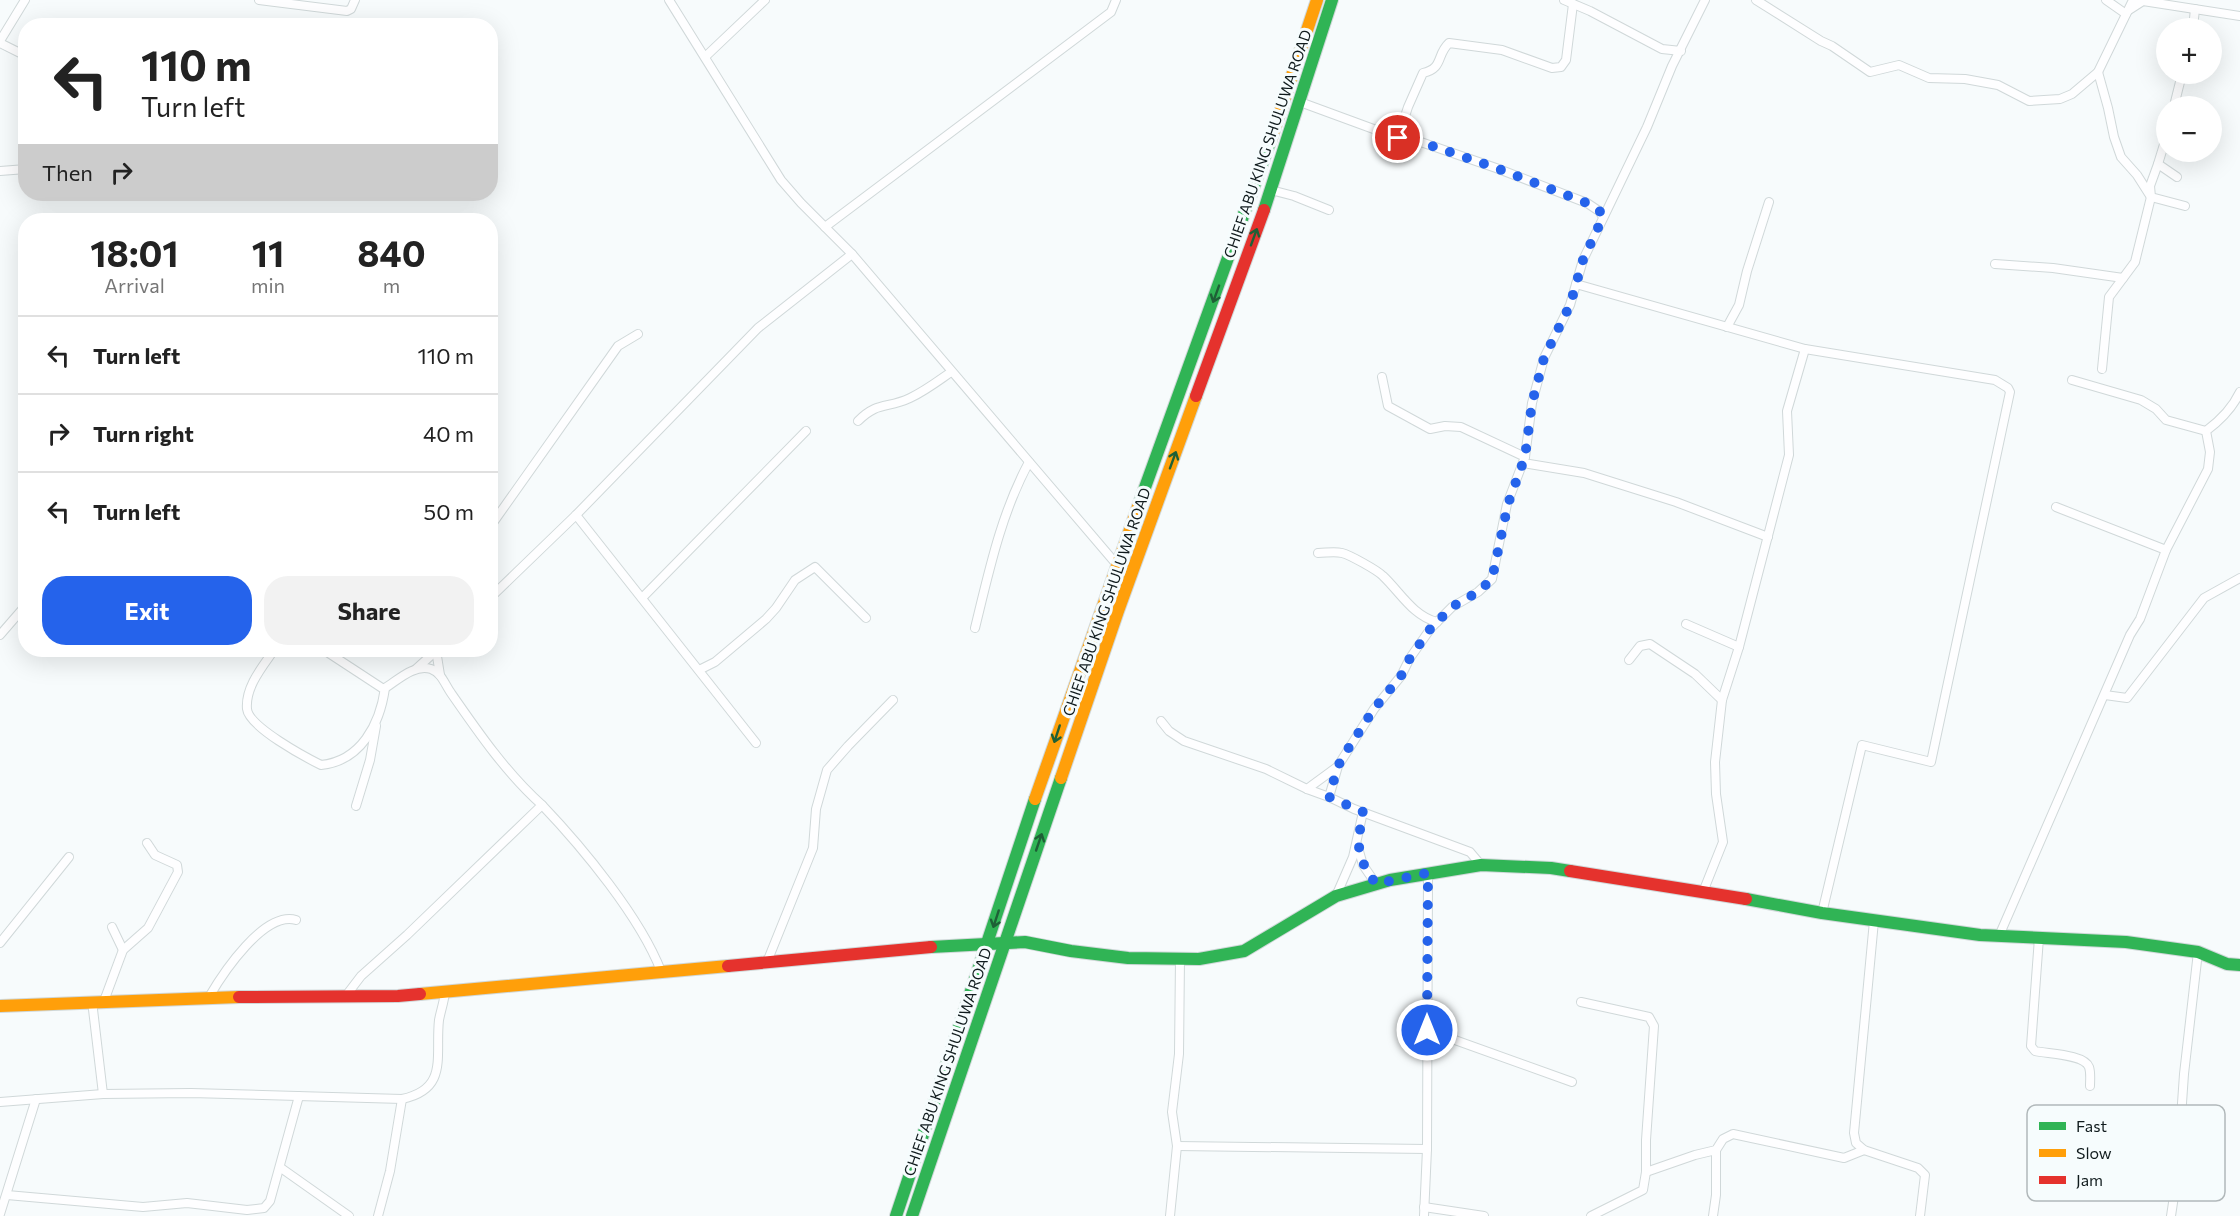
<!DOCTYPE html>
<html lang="en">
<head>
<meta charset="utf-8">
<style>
  :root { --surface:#fff; --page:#f2f2f2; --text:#222; --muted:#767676; --line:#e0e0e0; --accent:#2563eb }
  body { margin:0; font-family:Commissioner,sans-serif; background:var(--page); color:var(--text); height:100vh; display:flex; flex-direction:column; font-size:22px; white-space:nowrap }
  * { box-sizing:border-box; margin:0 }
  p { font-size:20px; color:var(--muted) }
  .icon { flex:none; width:33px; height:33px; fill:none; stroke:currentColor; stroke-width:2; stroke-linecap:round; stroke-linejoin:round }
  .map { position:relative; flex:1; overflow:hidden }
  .details { position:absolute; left:18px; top:213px; width:480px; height:444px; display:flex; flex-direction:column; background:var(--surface); border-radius:24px; box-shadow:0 6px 24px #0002 }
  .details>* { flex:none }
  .top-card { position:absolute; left:18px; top:18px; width:480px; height:183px; border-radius:24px; box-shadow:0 6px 24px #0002; background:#fff; color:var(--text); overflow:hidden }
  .buttons { position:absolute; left:2156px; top:18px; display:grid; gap:12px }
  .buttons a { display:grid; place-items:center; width:66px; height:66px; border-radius:50%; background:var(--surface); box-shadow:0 6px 24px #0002; font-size:30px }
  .pin { position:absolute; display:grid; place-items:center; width:51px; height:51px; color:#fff; margin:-26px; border:3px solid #fff; border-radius:50%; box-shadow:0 2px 6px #0007 }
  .me { position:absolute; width:66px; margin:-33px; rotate:0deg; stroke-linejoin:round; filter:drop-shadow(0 0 4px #0008) }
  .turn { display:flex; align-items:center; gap:21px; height:126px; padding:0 24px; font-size:27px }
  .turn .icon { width:78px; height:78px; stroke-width:2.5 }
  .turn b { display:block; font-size:42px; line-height:51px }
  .then { display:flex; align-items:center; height:57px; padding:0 24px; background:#0003; gap:12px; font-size:22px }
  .eta { display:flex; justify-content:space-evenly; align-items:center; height:102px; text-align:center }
  .eta b { font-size:36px; font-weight:700; line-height:42px }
  .cta { display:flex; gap:12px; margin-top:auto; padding:12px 24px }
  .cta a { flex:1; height:69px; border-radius:24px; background:var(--accent); color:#fff; font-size:24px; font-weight:700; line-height:69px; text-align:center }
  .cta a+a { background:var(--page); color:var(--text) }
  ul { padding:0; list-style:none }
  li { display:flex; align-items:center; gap:18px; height:78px; padding:0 24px; border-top:2px solid var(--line) }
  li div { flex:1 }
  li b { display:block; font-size:22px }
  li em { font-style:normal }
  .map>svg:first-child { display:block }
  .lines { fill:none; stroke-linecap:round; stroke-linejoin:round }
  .street-casing { stroke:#d0d8d9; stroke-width:10 }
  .fast-casing { stroke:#d0d8d9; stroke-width:14 }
  .slow-casing { stroke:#d0d8d9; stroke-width:14 }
  .jam-casing { stroke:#d0d8d9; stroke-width:14 }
  .street { stroke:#fefeff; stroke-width:8 }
  .fast { stroke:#30b455; stroke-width:12 }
  .slow { stroke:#ff9f0a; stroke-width:12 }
  .jam { stroke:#e5322d; stroke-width:12 }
  .oneway { stroke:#1e6036 }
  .route { stroke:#2563eb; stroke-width:10; stroke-dasharray:0 18 }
  .labels { text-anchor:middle; stroke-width:6; stroke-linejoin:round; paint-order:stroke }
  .street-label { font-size:15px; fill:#101b1d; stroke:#f6fcfd }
  .key { fill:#f6fcfd; stroke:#b1b8ba; stroke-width:1.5 }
  .key-label { font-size:16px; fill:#101b1d }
</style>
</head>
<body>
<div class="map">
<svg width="2240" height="1216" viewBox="0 0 2240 1216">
  <rect width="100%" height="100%" fill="#f7fbfc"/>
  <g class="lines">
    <defs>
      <g id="street">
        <polyline points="259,0 347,11 351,9 355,0"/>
        <polyline points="669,0 781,180 801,203 852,254 1118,566"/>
        <polyline points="1564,0 1590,11 1662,49 1681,51"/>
        <polyline points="1756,0 1821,41 1832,46 1870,72 1899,65 1929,78 1965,79 1998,85 2029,101 2060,99 2072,94 2098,72 2133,0"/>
        <polyline points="2106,0 2126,14"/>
        <polyline points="2129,10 2143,1 2240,16"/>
        <polyline points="2193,28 2195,9"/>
        <polyline points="0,41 25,0"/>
        <polyline points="0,43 26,56"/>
        <polyline points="705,57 765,0"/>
        <polyline points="2098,72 2108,108 2114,137 2121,157 2137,175 2151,197 2185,206"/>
        <polyline points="1300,102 1398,138 1415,140 1496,168 1587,203 1599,211 1603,217"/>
        <polyline points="2174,106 2182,74"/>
        <path d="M1398 138 1408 107 1423 73C1444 68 1436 55 1449 43L1502 50 1552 68 1561 67 1566 60 1573 4"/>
        <polyline points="2166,138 2158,164 2177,177"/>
        <polyline points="0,171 26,169"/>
        <polyline points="1271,190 1294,196 1329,210"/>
        <polyline points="825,227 1111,12 1116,0"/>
        <polyline points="1995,264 2053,268 2123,278"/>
        <polyline points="1576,284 1805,349 1995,380 2008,388 2010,392 1931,762 1862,745 1822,913"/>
        <polyline points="1727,327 1739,305 1747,271 1769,202"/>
        <polyline points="2102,369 2109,297 2135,262 2151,197 2150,186 2158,164"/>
        <polyline points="1382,377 1388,406 1430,429 1445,426 1461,427 1525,457"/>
        <polyline points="2072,380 2141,400 2156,409 2166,420 2206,431"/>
        <path d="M858 421C878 401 887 409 910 398 925 391 938 381 951 372"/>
        <polyline points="1523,463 1584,473 1676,502 1768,537"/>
        <polyline points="2056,507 2166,550"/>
        <polyline points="576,515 756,743"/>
        <polyline points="490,527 618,346 638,334"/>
        <path d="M1318 553C1326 553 1334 551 1342 553 1350 555 1377 570 1383 576 1400 592 1413 616 1437 622"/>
        <polyline points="490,598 576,515 758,328 852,254"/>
        <polyline points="642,598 806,431"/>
        <polyline points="1686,624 1739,647"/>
        <path d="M975 628C989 571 1001 514 1029 462"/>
        <polyline points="0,635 26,605"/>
        <path d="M274 650C263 666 245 687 247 709 249 727 305 757 321 765 361 761 380 724 385 688"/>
        <path d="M324 650 382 688H385C398 680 414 664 431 669 442 673 445 685 451 693 478 732 507 774 542 805L407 935 361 976 345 997"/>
        <polyline points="436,650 440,675"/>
        <polyline points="1629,660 1640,646 1650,644 1695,674 1722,700"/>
        <polyline points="416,669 437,650"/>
        <polyline points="699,670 715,662 766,619 776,608 795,580 815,567 866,618"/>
        <polyline points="2105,695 2127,698 2204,598 2240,578"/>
        <polyline points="1161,721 1169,731 1184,741 1266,769 1307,789 1329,797 1354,809 1470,852 1481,865"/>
        <polyline points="1307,789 1337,767"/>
        <polyline points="1329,797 1338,766 1374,709 1401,676 1410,658 1431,628 1452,607 1478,592 1492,579 1507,504 1525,457 1532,403 1544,358 1570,305 1583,260 1647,127 1672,66 1705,0"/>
        <path d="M542 805C583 848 640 917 661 971"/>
        <polyline points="356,806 370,760 376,726"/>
        <polyline points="1357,844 1363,865 1376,884"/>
        <polyline points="1703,892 1723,842 1716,794 1715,762 1722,700 1739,647 1789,455 1787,411 1805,349"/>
        <polyline points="1336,896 1353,857 1363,812"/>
        <polyline points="1874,921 1854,1133 1856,1143 1864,1150 1918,1168 1925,1175 1920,1216"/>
        <polyline points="112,927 123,950"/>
        <path d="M1999 936 2130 635 2140 619 2166 550 2208 469 2210 452 2206 431C2221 420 2232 409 2240 392"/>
        <path d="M2039 938 2031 1046 2035 1051C2047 1054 2084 1054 2089 1067 2091 1073 2090 1080 2090 1086"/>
        <polyline points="0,943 69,857"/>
        <polyline points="767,962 813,848 816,809 827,770 848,746 893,700"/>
        <path d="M209 997C223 973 264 911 296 920"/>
        <polyline points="92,1001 103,1094"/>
        <polyline points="104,1001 123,950 148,928 178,872 177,865 155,855 147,843"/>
        <polyline points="1581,1002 1649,1017 1654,1026 1646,1140 1646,1172 1643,1190 1591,1216"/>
        <polyline points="1427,1030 1572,1082"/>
        <path d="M0 1102 103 1094 191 1093 402 1099C449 1089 435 1056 439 1020 441 1010 444 1002 445 992"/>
        <polyline points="1177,1146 1427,1149"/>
        <polyline points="281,1168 349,1216"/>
        <polyline points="1646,1172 1695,1155 1716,1150 1723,1139 1733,1134 1844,1158 1864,1150"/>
        <polyline points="7,1195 143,1207 187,1203 247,1210 264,1208 270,1201 299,1096"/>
        <polyline points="1424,1207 1484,1216"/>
        <polyline points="0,1214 36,1099"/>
        <polyline points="378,1216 390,1171 402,1099"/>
        <polyline points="1170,1216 1177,1146 1172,1112 1179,1054 1180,959"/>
        <polyline points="1424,1216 1427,1149 1428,874"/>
        <polyline points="1713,1216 1716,1195 1716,1150"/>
        <polyline points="2171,1216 2177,1176 2184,1074 2198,952"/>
      </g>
      <g id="fast">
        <polyline points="1264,210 1332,0"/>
        <polyline points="1139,504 1271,139"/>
        <polyline points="1746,899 1822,913 1980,935 2126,942 2198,952 2227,964 2240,965"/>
        <polyline points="931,947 1025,942 1071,951 1128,958 1199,959 1244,951 1336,896 1390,880 1481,865 1551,868 1570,871"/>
        <polyline points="896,1216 1035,799"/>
        <polyline points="912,1216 1061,778"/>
      </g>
      <g id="slow">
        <polyline points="1271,139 1317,0"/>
        <polyline points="1061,778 1118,611 1196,396"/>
        <polyline points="1035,799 1139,504"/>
        <polyline points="420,994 728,966"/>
        <polyline points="0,1006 239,997"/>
      </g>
      <g id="jam">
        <polyline points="1196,396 1264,210"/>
        <polyline points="1570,871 1746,899"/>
        <polyline points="728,966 931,947"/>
        <polyline points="239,997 398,996 420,994"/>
      </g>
    </defs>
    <!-- street casing -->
    <use href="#street" class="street-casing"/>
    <!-- fast casing -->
    <use href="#fast" class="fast-casing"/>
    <!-- slow casing -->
    <use href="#slow" class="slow-casing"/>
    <!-- jam casing -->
    <use href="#jam" class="jam-casing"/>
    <!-- street -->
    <use href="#street" class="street"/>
    <!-- fast -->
    <use href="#fast" class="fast"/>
    <!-- slow -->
    <use href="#slow" class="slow"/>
    <!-- jam -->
    <use href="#jam" class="jam"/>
  </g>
  <!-- one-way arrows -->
  <defs><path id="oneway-shaft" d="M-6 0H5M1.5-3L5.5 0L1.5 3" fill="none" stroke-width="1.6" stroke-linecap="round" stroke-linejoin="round" transform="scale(1.5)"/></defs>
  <g class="oneway">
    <use href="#oneway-shaft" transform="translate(1254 237) rotate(-70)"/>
    <use href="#oneway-shaft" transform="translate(1216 294) rotate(110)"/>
    <use href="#oneway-shaft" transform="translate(1173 460) rotate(-70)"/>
    <use href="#oneway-shaft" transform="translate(1057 734) rotate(108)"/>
    <use href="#oneway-shaft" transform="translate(1039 842) rotate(-71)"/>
    <use href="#oneway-shaft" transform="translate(996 919) rotate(108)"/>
  </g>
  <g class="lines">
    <!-- route -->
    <path class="route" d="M1398 138 1415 140 1496 168 1587 203 1599 210 1603 217 1583 260 1570 305 1544 358 1532 403 1525 457 1508 504 1492 579 1478 592 1452 607 1431 628 1410 658 1401 676 1374 709 1346 752 1338 766 1329 797 1363 812C1357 846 1355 855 1376 884L1428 873 1427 1030"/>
  </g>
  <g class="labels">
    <!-- street labels -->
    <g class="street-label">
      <text transform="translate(1268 144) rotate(-71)" y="5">CHIEF ABU KING SHULUWA ROAD</text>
      <text transform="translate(1107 602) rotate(-71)" y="5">CHIEF ABU KING SHULUWA ROAD</text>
      <text transform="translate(948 1062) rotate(-71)" y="5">CHIEF ABU KING SHULUWA ROAD</text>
    </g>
  </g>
  <!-- legend -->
  <rect x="2027" y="1105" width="198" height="96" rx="9" class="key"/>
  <rect x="2039" y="1122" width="27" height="8" fill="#30b455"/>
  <rect x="2039" y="1149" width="27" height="8" fill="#ff9f0a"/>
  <rect x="2039" y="1176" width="27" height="8" fill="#e5322d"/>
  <g class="key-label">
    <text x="2076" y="1132">Fast</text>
    <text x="2076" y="1159">Slow</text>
    <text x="2076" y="1186">Jam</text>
  </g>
</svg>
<div class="buttons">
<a>+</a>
<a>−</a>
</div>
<div class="pin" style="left:1398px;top:138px;background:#d93025"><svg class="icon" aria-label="arrive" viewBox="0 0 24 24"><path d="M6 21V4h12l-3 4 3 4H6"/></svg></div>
<svg class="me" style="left:1427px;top:1030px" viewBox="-20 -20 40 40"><circle r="17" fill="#2563eb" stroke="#fff" stroke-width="3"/><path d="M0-11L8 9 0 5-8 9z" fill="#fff"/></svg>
<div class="top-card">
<div class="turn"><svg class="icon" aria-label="left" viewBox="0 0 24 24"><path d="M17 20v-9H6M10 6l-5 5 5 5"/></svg><div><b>110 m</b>Turn left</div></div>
<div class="then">Then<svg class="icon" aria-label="right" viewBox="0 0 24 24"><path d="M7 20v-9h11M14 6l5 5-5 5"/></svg></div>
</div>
<section class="details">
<div class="eta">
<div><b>18:01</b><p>Arrival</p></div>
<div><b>11</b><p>min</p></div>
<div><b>840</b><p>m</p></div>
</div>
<ul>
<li><svg class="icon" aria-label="left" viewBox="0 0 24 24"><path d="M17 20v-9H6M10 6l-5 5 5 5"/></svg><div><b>Turn left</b></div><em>110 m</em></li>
<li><svg class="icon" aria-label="right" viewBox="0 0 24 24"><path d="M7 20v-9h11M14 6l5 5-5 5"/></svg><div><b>Turn right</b></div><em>40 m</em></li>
<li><svg class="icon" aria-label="left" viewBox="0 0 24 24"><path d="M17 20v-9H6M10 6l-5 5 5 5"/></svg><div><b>Turn left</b></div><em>50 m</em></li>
</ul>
<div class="cta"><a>Exit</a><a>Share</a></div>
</section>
</div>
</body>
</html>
